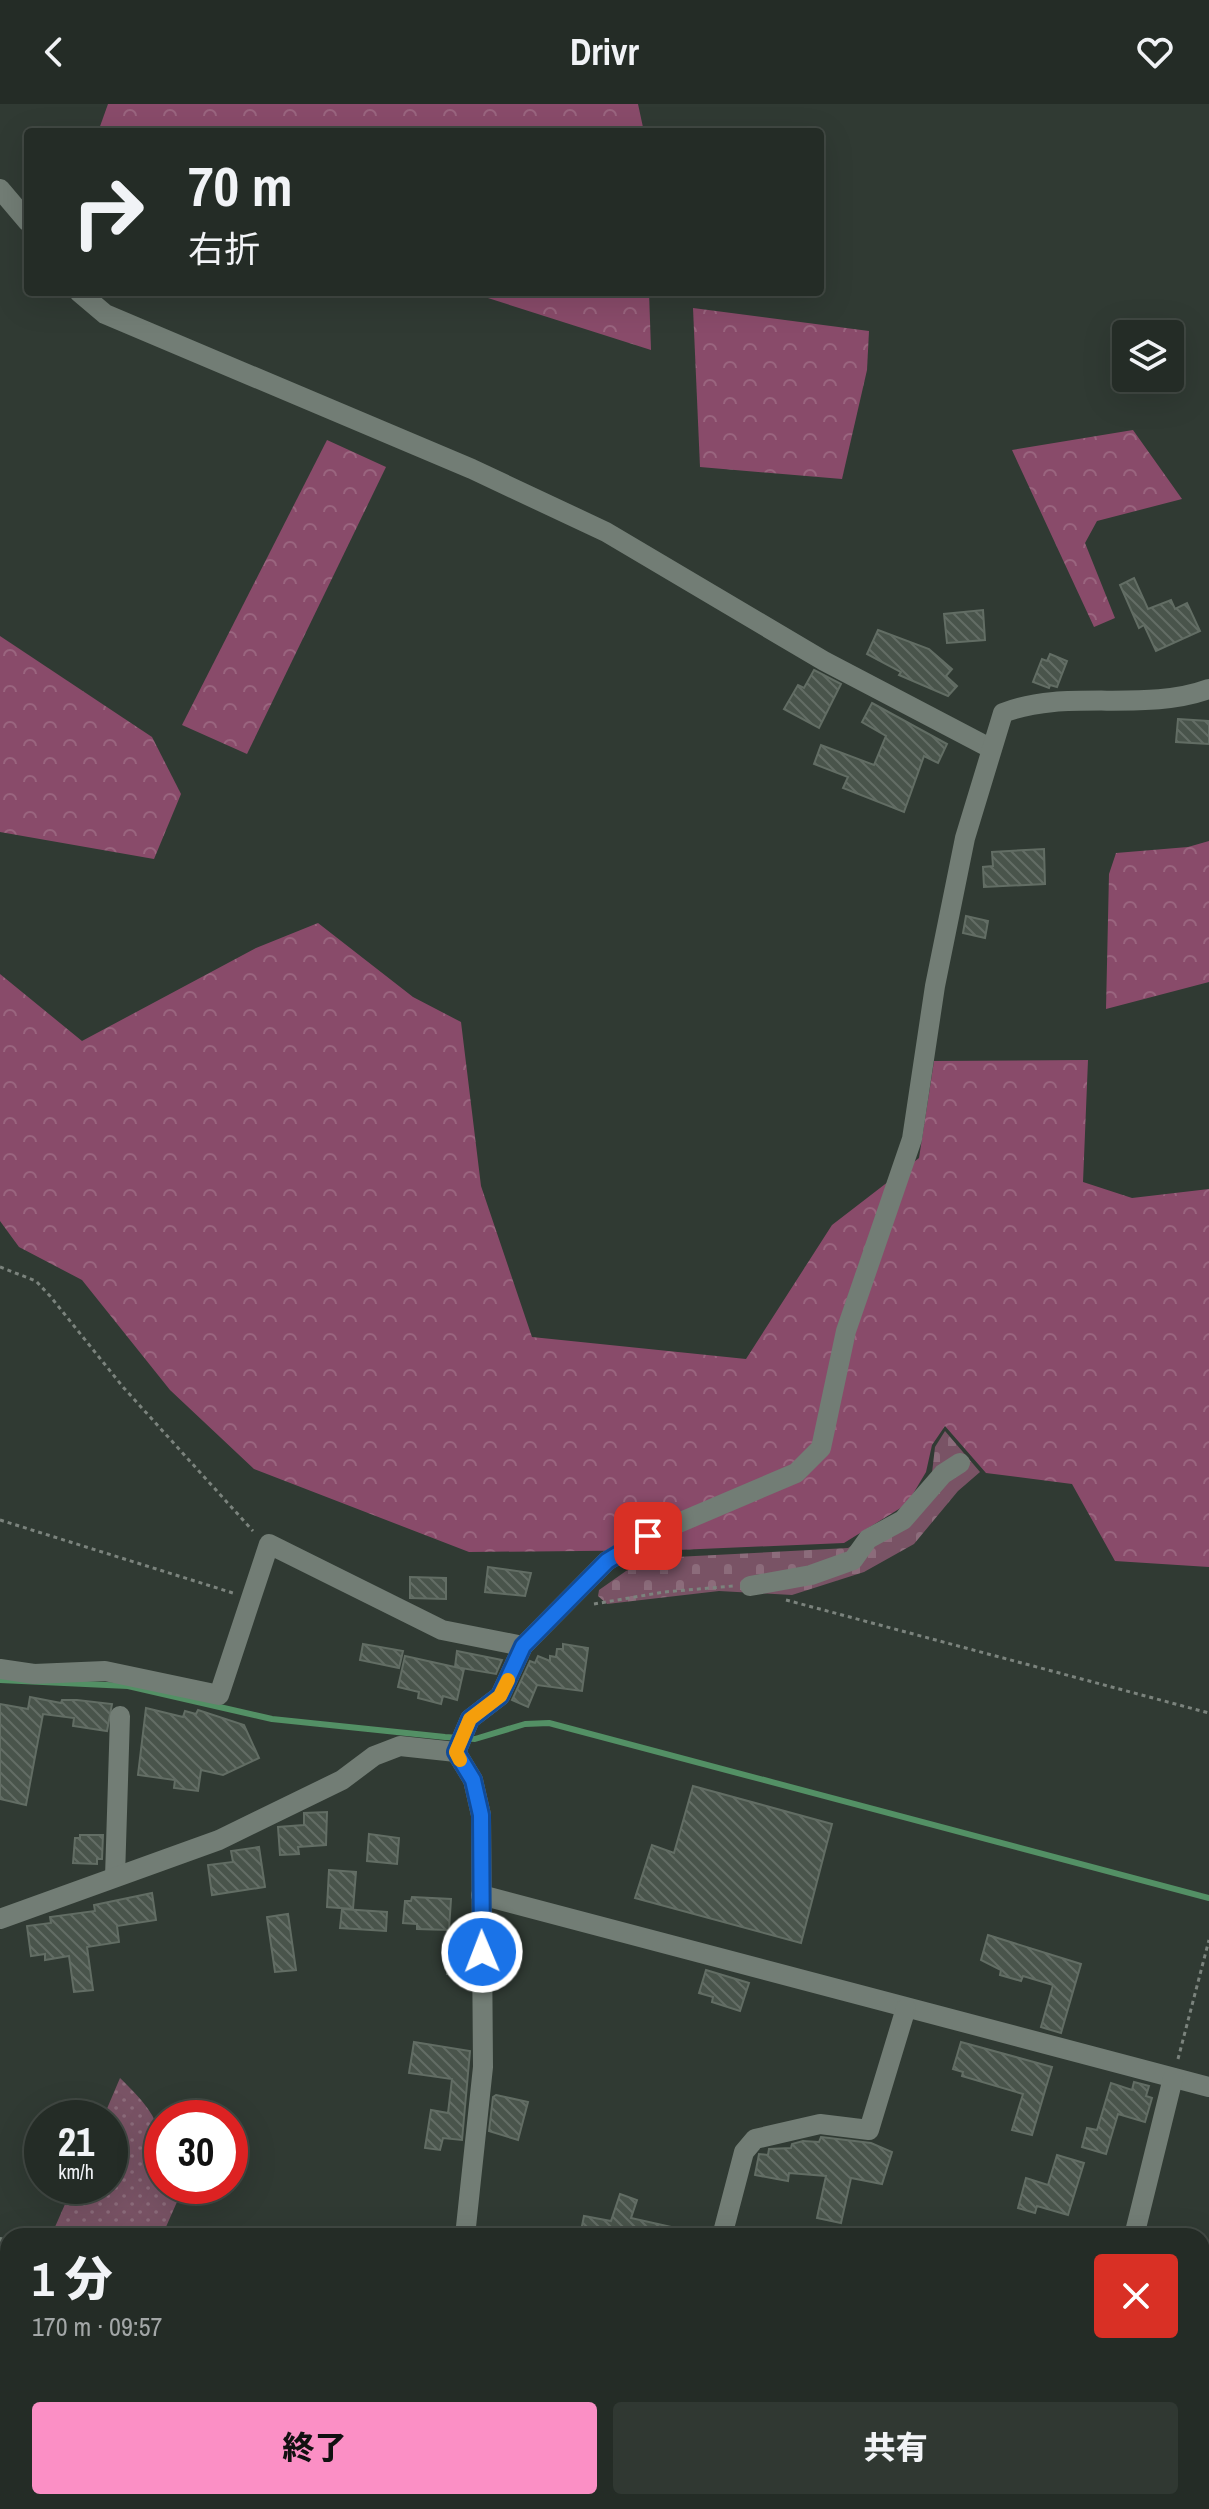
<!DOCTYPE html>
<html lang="ja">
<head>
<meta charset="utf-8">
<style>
  :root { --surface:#242c26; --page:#303832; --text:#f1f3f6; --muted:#a3a7a7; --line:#414843; --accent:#fb8fc5 }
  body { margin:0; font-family:"Archivo Narrow","Noto Sans JP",sans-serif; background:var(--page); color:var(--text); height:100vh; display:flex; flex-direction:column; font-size:30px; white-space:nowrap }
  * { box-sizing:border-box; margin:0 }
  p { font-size:26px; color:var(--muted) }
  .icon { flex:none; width:44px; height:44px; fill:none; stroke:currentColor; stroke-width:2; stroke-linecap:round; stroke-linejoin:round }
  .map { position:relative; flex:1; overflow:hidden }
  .panel { position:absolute; left:0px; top:2124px; width:1210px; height:282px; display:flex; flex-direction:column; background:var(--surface); border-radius:24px 24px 0 0; box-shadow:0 8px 32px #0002,0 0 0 2px var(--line) }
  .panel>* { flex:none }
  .hud { position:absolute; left:24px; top:24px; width:800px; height:168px; border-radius:8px; box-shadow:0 8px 32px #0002,0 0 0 2px var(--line); background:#242c26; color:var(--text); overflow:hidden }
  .tools { position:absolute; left:1112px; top:216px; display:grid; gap:16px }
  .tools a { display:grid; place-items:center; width:72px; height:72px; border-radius:8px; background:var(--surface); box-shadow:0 8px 32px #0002,0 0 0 2px var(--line); font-size:40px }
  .speed { position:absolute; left:24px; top:1996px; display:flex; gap:16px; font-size:40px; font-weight:700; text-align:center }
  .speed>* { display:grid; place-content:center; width:104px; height:104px; border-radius:50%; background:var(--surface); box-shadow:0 8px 32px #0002,0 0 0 2px var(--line); line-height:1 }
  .speed small { font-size:20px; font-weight:400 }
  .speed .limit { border:12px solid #d22; background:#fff; color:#111 }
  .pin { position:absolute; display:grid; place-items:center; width:68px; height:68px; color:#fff; margin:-34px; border-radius:16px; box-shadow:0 4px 12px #0006 }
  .me { position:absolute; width:88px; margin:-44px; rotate:359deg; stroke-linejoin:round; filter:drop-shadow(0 0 6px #0008) }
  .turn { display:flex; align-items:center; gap:28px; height:168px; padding:0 32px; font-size:36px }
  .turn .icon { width:104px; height:104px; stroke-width:2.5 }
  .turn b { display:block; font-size:56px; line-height:68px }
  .round { display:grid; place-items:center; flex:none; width:84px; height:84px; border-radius:8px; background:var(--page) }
  .summary { display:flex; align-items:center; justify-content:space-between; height:136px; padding:0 32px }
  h1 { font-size:48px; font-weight:800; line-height:60px }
  .cta { display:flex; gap:16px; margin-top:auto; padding:16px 32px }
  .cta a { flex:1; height:92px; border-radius:8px; background:var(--accent); color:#111; font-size:32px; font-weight:800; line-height:92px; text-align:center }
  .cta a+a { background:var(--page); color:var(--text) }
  header { display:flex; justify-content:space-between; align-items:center; height:104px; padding:0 32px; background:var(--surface); font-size:36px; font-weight:800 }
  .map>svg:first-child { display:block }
  .grass { fill:url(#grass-dots) }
  .forest { fill:url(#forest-crowns) }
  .cemetery { fill:url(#cemetery-stones) }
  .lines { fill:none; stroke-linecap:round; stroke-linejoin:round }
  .stream { stroke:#539065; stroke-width:6 }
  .building { fill:url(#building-back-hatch); stroke:#626d64; stroke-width:2 }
  .path { stroke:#7b837d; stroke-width:3; stroke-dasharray:4 4; stroke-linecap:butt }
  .minor { stroke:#727d75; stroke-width:20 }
  .major { stroke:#b2678f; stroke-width:26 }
  .route-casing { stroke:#114b97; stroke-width:20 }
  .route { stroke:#1a73e8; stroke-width:14 }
  .slow { stroke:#f59e0b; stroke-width:14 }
</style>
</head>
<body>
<header><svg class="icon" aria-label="back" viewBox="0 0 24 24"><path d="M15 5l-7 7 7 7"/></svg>Drivr<svg class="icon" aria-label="heart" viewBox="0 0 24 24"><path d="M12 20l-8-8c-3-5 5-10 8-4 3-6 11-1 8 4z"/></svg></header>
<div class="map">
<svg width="1209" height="2405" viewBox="0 0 1209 2405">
  <defs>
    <pattern id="grass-dots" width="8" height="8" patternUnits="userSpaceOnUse" patternTransform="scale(2)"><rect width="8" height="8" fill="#795365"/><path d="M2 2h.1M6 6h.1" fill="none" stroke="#8c6c7b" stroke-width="1.8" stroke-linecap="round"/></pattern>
    <pattern id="forest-crowns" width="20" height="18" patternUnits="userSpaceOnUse" patternTransform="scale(2)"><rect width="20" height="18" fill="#894b6a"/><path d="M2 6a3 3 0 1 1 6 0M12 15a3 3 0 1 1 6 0" fill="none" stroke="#9a657f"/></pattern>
    <pattern id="cemetery-stones" width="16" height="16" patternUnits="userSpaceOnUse" patternTransform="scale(2)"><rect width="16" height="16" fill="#795365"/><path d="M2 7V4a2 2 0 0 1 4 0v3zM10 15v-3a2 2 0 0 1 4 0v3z" fill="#8c6c7b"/></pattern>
    <pattern id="building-back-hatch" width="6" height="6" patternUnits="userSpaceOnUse" patternTransform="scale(2)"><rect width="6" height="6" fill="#49544b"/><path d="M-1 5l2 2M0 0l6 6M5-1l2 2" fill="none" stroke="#636d65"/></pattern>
  </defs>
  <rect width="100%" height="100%" fill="#303a33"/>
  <!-- grass -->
  <path class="grass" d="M120 1974C163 2016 162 2024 162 2082H179L180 2091 162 2132H51L73 2082H110V2014H103Z"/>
  <!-- forest -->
  <g class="forest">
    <polygon points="108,0 638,0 644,28 98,28"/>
    <polygon points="469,188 649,188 651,246"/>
    <polygon points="693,204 869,227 867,266 842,375 700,363"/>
    <polygon points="1133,326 1182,395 1097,417 1085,439 1115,514 1094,523 1012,346"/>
    <polygon points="327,336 386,363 247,650 182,621"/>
    <polygon points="0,532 152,633 181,690 154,755 0,728"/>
    <polygon points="1209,737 1209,878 1106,905 1109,770 1116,749 1188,743"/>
    <polygon points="318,819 413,893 461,918 481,1082 532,1233 746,1255 832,1121 919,1054 934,957 1088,956 1083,1078 1132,1094 1209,1085 1209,1463 1115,1457 1072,1380 986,1369 945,1322 932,1341 926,1368 907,1400 844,1439 677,1446 469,1448 254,1365 170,1286 82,1176 19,1143 0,1117 0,870 82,937 256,844"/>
  </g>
  <!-- cemetery -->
  <polygon class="cemetery" points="945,1327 980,1368 958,1387 914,1440 864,1468 792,1491 719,1487 607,1500 598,1492 599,1486 626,1467 656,1454 848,1444 889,1418 932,1369 935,1343"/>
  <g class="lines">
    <!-- stream -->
    <polyline class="stream" points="0,1576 128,1582 272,1615 445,1633 475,1635 525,1620 549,1619 1209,1794"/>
  </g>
  <!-- building -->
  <g class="building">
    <polygon points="1134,474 1148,505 1171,496 1175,505 1187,499 1200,527 1156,547 1144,521 1139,524 1120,481"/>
    <polygon points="983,506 985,536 947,539 944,510"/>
    <polygon points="878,526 929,545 952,565 946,572 957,582 948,592 899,571 901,568 867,550"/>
    <polygon points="1050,550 1067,557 1057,583 1050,581 1049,584 1033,578 1042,555 1047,557"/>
    <polygon points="814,566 841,580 819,624 784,605 798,581 804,584"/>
    <polygon points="872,599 947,640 938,659 924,652 904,708 843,684 848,673 814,660 821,641 874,661 886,632 862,618"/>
    <polygon points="1178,615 1209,617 1209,640 1176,638"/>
    <polygon points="1044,745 1045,780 984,783 983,763 993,762 992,748"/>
    <polygon points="966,812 988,817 985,834 963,829"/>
    <polygon points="488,1463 531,1469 525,1492 485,1488"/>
    <polygon points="410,1473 446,1474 446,1495 410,1494"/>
    <polygon points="363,1540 403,1547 399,1564 360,1556"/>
    <polygon points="563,1540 588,1544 582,1587 537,1581 528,1603 512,1596 530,1557 535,1559 538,1552 550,1557 550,1552 556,1553 557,1545 563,1545"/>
    <polygon points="457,1547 502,1556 496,1570 455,1563"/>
    <polygon points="405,1552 464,1565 457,1596 443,1592 441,1600 418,1594 419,1588 398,1583"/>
    <polygon points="30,1593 61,1599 62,1596 77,1596 112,1600 107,1627 73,1622 74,1614 43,1610 26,1701 0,1695 0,1600 28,1605"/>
    <polygon points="146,1604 183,1613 185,1607 196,1610 198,1606 244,1621 259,1654 223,1671 201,1666 198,1687 174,1684 175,1676 138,1671"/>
    <polygon points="693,1682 832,1720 801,1839 635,1794 652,1741 674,1749"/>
    <polygon points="327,1708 326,1741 298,1743 299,1750 280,1751 278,1723 304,1721 304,1709"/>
    <polygon points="369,1730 399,1734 397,1760 367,1757"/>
    <polygon points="80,1731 103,1731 102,1755 97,1755 97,1760 73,1759 75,1734 80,1734"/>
    <polygon points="259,1743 265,1783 212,1791 208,1761 233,1758 231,1747"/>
    <polygon points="329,1766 356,1768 353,1805 327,1803"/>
    <polygon points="152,1789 156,1816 117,1822 119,1838 87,1843 93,1886 74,1888 69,1852 45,1856 45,1850 31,1852 27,1822 51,1819 50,1813 95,1807 94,1801"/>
    <polygon points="412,1793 451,1795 449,1826 417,1825 417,1820 403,1819 405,1797 411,1797"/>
    <polygon points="342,1805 387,1808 386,1827 340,1824"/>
    <polygon points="288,1810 296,1866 275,1868 267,1813"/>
    <polygon points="988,1831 1081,1860 1061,1929 1041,1923 1053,1881 1023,1872 1021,1877 1000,1871 1001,1866 981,1856"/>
    <polygon points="449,1842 465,1844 464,1871 447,1870"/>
    <polygon points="706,1866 749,1879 740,1907 712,1898 713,1893 699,1889"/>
    <polygon points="414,1938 470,1947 462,2036 443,2034 440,2046 425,2044 431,2006 448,2009 452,1975 409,1969"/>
    <polygon points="961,1938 1052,1963 1032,2031 1012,2026 1023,1990 962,1972 963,1968 953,1965"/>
    <polygon points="1134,1978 1149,1982 1146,1992 1152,1994 1145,2018 1118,2010 1106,2050 1082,2043 1087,2024 1097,2026 1111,1979 1132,1986"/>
    <polygon points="496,1991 528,1998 518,2036 489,2027 493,1993"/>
    <polygon points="821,2033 871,2039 892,2048 882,2080 851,2074 841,2119 817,2114 826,2072 789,2069 788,2077 755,2071 759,2050 768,2051 769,2045 791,2044 792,2040 803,2037 819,2038"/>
    <polygon points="1057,2051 1084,2059 1068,2111 1037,2102 1035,2109 1018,2104 1026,2074 1048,2081"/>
    <polygon points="620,2090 637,2096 631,2114 676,2124 676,2132 580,2132 584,2112 611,2117"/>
  </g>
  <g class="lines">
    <!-- path -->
    <g class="path">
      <polyline points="0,1163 36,1177 50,1192 123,1283 253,1427"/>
      <polyline points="0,1416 233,1489"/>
      <polyline points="786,1496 1209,1609"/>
      <polyline points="594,1500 664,1488 733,1482"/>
      <polyline points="1178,1955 1209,1836"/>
    </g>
    <!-- minor -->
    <g class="minor">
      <polyline points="0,85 28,118"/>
      <polyline points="79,188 105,210 472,365 606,428 824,557 990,644"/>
      <polyline points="750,1482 811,1471 853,1456 868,1435 903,1416 943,1370 960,1359"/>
      <polyline points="0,1565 34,1570 105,1567 219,1591 269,1440 442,1526 523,1542"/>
      <path d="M456 1648 470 1615 500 1592 523 1542 607 1457 648 1432 796 1369 821 1344 846 1227 912 1035 935 882 965 734 1003 609C1067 584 1144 609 1209 585"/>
      <polyline points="456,1648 473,1676 481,1711 483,1963 465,2132"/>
      <polyline points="115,1773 120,1612"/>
      <polyline points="481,1791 1209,1983"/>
      <polyline points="0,1815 219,1736 342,1676 374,1652 400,1642 456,1648"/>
      <polyline points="722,2132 744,2048 755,2035 820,2020 869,2026 906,1904"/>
      <polyline points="1134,2132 1173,1974"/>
      <polyline points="0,2143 8,2148"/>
      <polyline points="219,2398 221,2405"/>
      <polyline points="436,2405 438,2398"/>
      <polyline points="847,2405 873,2398 958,2403 1043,2398"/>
    </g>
    <!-- major -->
    <g class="major">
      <polyline points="1202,2329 1209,2330"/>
      <polyline points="0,2404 58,2398"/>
    </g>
  </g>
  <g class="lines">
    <defs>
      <polyline id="route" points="482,1848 481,1711 473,1676 456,1648 470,1615 500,1592 523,1542 607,1457 648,1432"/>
    </defs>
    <!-- route casing -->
    <use href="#route" class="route-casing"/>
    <!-- route -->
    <use href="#route" class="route"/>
    <!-- slow -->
    <polyline class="slow" points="460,1656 456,1648 470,1615 500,1592 508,1576"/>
  </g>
</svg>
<div class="tools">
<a><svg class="icon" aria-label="layers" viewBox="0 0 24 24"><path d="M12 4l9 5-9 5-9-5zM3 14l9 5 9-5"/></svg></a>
</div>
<div class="speed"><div>21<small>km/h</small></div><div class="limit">30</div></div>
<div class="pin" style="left:648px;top:1432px;background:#d93025"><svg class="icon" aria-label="arrive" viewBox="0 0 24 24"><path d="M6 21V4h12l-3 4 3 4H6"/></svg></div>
<svg class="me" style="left:482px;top:1848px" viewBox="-20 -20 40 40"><circle r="17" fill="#1a73e8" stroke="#fff" stroke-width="3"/><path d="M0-11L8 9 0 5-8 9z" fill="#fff"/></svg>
<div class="hud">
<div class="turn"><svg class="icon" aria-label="right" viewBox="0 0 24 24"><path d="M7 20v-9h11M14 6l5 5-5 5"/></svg><div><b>70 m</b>右折</div></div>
</div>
<section class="panel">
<div class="summary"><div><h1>1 分</h1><p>170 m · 09:57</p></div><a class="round" style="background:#d93025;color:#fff"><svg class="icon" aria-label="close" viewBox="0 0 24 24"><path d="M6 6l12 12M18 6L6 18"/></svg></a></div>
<div class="cta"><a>終了</a><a>共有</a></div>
</section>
</div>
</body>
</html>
